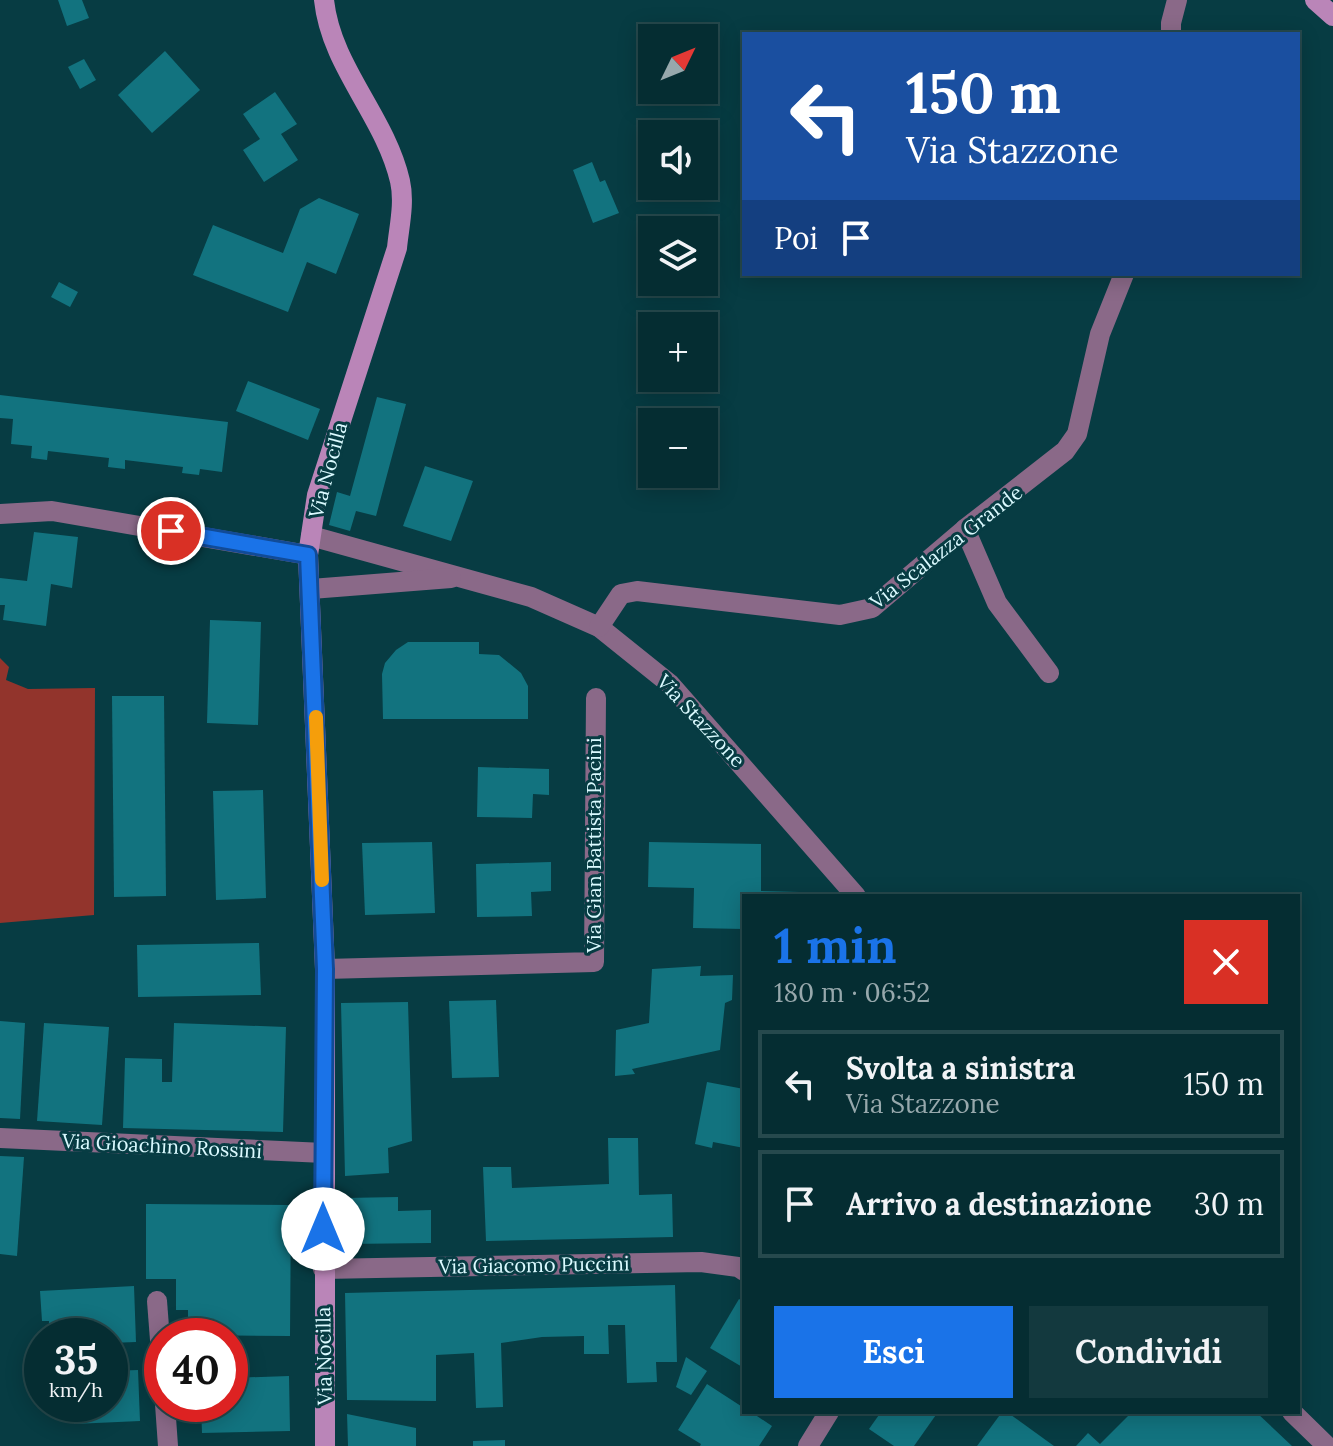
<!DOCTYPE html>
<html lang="it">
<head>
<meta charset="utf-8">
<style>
  :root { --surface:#052d32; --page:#13393e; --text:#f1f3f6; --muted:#97a8ac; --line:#26494d; --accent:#1a73e8 }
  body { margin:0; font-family:Lora,serif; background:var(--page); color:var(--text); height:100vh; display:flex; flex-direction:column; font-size:30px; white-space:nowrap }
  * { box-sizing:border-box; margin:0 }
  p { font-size:26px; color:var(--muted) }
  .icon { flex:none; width:44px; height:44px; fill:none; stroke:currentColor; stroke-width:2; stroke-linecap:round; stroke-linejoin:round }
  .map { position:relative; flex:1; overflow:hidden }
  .side { position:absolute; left:742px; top:894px; width:558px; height:520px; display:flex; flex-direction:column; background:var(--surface); border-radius:0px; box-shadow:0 4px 20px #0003,0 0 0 2px var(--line) }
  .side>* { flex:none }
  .top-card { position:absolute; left:742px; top:32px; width:558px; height:244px; border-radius:0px; box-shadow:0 4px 20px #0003,0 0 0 2px var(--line); background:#1a4fa0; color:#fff; overflow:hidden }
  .needle { width:52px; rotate:47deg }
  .fabs { position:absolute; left:638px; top:24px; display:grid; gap:16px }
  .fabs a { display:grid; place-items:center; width:80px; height:80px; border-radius:0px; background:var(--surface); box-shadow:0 4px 20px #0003,0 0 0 2px var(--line); font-size:40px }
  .speed { position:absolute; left:24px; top:1318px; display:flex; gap:16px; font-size:40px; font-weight:700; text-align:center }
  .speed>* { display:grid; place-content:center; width:104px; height:104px; border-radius:50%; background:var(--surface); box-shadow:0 4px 20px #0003,0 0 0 2px var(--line); line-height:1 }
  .speed small { font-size:20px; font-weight:400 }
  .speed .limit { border:12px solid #d22; background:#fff; color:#111 }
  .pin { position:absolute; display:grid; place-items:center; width:68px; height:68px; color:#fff; margin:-34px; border:4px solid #fff; border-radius:50%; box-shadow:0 2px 8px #0007 }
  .me { position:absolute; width:88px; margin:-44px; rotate:0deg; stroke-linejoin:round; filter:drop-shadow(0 0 6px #0008) }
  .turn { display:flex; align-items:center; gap:28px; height:168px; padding:0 32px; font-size:36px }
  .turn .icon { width:104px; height:104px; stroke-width:2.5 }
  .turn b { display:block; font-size:56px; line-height:68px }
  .then { display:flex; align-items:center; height:76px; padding:0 32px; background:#0003; gap:16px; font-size:30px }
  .round { display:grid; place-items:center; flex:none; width:84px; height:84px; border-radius:0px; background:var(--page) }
  .overview { display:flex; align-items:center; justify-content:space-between; height:136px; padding:0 32px }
  h1 { font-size:48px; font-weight:700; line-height:60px; color:var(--accent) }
  .action { display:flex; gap:16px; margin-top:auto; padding:16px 32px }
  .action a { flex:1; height:92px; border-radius:0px; background:var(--accent); color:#fff; font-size:32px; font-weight:700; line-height:92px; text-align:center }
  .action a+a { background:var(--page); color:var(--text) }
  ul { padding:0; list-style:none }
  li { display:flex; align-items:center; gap:24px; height:108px; margin:0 16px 12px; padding:0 16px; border:4px solid var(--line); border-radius:0px }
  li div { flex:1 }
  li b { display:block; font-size:30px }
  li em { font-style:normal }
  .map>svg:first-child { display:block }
  .green { fill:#92342c }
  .building { fill:#12737f }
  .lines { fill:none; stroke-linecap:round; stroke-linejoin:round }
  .street { stroke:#8a6988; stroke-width:20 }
  .secondary { stroke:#ba85b8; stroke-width:20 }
  .route-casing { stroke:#114b97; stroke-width:20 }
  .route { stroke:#1a73e8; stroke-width:14 }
  .slow { stroke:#f59e0b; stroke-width:14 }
  .labels { text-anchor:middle; stroke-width:6; stroke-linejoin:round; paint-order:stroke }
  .street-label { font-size:20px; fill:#dbfaff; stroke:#073c43 }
</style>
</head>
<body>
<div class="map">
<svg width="1333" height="1446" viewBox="0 0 1333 1446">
  <rect width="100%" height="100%" fill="#073c43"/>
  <!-- green -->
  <polygon class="green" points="0,658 9,667 6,680 28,689 95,688 94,915 0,923"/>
  <!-- building -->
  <g class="building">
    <polygon points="58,0 82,0 89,18 67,26"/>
    <polygon points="165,51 200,90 152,133 118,95"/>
    <polygon points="84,59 96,80 80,89 68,67"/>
    <polygon points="275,92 297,124 281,134 298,160 264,182 243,150 260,139 243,114"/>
    <polygon points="592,162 600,182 605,180 619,213 593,223 573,170"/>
    <polygon points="319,198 359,214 336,274 307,262 288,312 193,275 213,225 283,253 300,209"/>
    <polygon points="59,282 78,292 70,307 51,297"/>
    <polygon points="248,381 320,409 308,440 236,411"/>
    <polygon points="0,395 228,422 222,472 200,469 199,475 182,473 183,467 125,460 125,469 108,467 109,458 48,451 47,460 31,458 32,446 11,444 13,419 0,418"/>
    <polygon points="377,397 406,404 376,516 356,511 350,531 329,525 337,492 350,496"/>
    <polygon points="425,466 473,481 451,541 403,526"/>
    <polygon points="34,532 78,537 72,588 51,584 46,626 3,620 5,605 0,605 0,578 27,581"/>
    <polygon points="210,620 261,622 258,725 207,723"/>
    <polygon points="408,642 479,642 479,654 499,655 521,673 528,686 528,719 383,719 382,674 385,663 396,650"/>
    <polygon points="112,696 164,696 166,896 114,897"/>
    <polygon points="478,767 549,769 549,795 533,794 532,818 477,817"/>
    <polygon points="263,790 266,898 216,900 213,791"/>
    <polygon points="432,842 435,913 365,915 362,843"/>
    <polygon points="649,842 761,844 761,891 800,892 800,896 744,896 744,929 693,928 694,888 648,887"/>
    <polygon points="551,862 551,891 531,892 532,916 477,917 476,864"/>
    <polygon points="259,943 261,995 138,997 137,945"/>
    <polygon points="701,966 700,976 733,975 732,1000 725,1003 720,1050 632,1069 635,1074 615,1076 616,1030 649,1023 652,969"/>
    <polygon points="496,1000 499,1077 452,1078 449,1001"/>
    <polygon points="408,1002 412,1141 388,1148 389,1173 345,1176 341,1003"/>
    <polygon points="0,1021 25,1023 20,1119 0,1118"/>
    <polygon points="44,1023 109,1027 102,1125 37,1121"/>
    <polygon points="174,1023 286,1027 283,1132 123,1128 125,1058 162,1059 162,1082 172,1082"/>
    <polygon points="707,1082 744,1089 744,1148 713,1142 712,1148 695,1144"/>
    <polygon points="608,1138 638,1138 639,1195 672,1194 673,1237 486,1241 483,1167 511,1167 512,1188 609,1184"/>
    <polygon points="0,1156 24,1157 17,1256 0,1254"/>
    <polygon points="398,1197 398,1211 431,1210 431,1243 346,1244 345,1198"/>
    <polygon points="146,1204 291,1205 290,1336 188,1335 188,1310 176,1310 176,1279 146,1279"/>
    <polygon points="675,1285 677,1362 656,1362 657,1382 627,1383 625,1325 608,1325 609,1354 584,1354 584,1336 542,1337 501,1343 503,1407 476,1408 474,1353 436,1355 436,1401 347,1400 345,1293"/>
    <polygon points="134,1286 136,1342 110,1343 110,1336 49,1336 49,1321 42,1321 40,1291"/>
    <polygon points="739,1299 744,1302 744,1368 710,1348"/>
    <polygon points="686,1357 707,1371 691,1395 676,1387"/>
    <polygon points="138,1370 140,1421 74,1424 73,1404 110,1404 110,1371"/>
    <polygon points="289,1376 290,1431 202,1433 201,1404 230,1404 230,1378"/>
    <polygon points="707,1384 744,1408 744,1412 751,1412 772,1426 759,1446 700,1446 701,1444 678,1430"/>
    <polygon points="881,1412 938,1412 914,1446 894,1446 869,1429"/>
    <polygon points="1002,1412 1007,1412 1054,1446 977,1446"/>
    <polygon points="1132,1412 1256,1412 1292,1446 1076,1446 1088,1433 1100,1444"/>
    <polygon points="347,1414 416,1428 416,1446 348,1446"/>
    <polygon points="505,1440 505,1446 473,1446 473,1441"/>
  </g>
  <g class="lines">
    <!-- street -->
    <g class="street">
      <polyline points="1171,34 1171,23 1177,0"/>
      <polyline points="0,514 52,511 308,555"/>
      <polyline points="965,529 997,603 1049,673"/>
      <polyline points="311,536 531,597 599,627 670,684 856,896"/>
      <polyline points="311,589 451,578"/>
      <polyline points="599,627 621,594 637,591 840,615 872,608 965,529 1065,451 1077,434 1100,334 1124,274"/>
      <polyline points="325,969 594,962 596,698"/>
      <polyline points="0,1138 324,1153"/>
      <polyline points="323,1269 701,1262 738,1267 744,1271"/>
      <polyline points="157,1301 162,1366"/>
      <polyline points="165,1404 168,1446"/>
      <polyline points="1292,1412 1327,1446"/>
      <polyline points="808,1446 829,1412"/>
    </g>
    <!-- secondary -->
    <g class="secondary">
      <path d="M324 0C331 67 385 116 400 181 405 203 399 227 397 248L317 495 308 555 325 969V1446"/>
      <polyline points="1315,0 1333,16"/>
    </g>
  </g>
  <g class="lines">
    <defs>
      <polyline id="route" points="171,531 308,555 325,969 323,1229"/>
    </defs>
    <!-- route casing -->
    <use href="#route" class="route-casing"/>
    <!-- route -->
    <use href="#route" class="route"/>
    <!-- slow -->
    <polyline class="slow" points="316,717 322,880"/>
  </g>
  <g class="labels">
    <!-- street labels -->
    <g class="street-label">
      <text transform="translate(328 470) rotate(-75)" y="7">Via Nocilla</text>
      <text transform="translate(946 547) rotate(-38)" y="7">Via Scalazza Grande</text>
      <text transform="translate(701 721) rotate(47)" y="7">Via Stazzone</text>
      <text transform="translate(594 845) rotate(-90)" y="7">Via Gian Battista Pacini</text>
      <text transform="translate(162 1146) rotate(3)" y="7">Via Gioachino Rossini</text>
      <text transform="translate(534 1265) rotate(-1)" y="7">Via Giacomo Puccini</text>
      <text transform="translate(324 1356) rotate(-91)" y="7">Via Nocilla</text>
    </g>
  </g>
</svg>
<div class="fabs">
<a><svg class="needle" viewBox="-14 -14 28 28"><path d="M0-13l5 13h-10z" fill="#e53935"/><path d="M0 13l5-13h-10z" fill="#97a8ac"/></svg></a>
<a><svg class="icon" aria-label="sound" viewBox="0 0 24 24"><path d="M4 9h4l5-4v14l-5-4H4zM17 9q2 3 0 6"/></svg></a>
<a><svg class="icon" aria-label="layers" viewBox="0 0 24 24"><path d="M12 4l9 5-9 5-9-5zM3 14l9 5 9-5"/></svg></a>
<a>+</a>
<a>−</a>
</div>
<div class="speed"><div>35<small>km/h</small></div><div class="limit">40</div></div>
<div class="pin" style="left:171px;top:531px;background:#d93025"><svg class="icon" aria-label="arrive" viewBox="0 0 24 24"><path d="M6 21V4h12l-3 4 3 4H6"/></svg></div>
<svg class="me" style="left:323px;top:1229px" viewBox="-20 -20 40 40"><circle r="19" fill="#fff"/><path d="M0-13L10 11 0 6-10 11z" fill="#1a73e8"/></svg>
<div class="top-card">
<div class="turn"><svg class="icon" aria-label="left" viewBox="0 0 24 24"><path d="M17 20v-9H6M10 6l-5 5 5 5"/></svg><div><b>150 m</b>Via Stazzone</div></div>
<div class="then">Poi<svg class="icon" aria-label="arrive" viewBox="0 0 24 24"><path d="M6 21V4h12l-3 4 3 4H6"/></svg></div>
</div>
<section class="side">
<div class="overview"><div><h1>1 min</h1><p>180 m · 06:52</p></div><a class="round" style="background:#d93025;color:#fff"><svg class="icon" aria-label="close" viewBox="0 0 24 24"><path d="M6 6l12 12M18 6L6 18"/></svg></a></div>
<ul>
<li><svg class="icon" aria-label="left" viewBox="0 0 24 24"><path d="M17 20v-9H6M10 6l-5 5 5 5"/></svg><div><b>Svolta a sinistra</b><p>Via Stazzone</p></div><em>150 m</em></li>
<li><svg class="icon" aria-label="arrive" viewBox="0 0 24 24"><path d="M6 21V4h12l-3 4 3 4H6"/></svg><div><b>Arrivo a destinazione</b></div><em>30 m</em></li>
</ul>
<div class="action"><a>Esci</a><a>Condividi</a></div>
</section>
</div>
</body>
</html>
